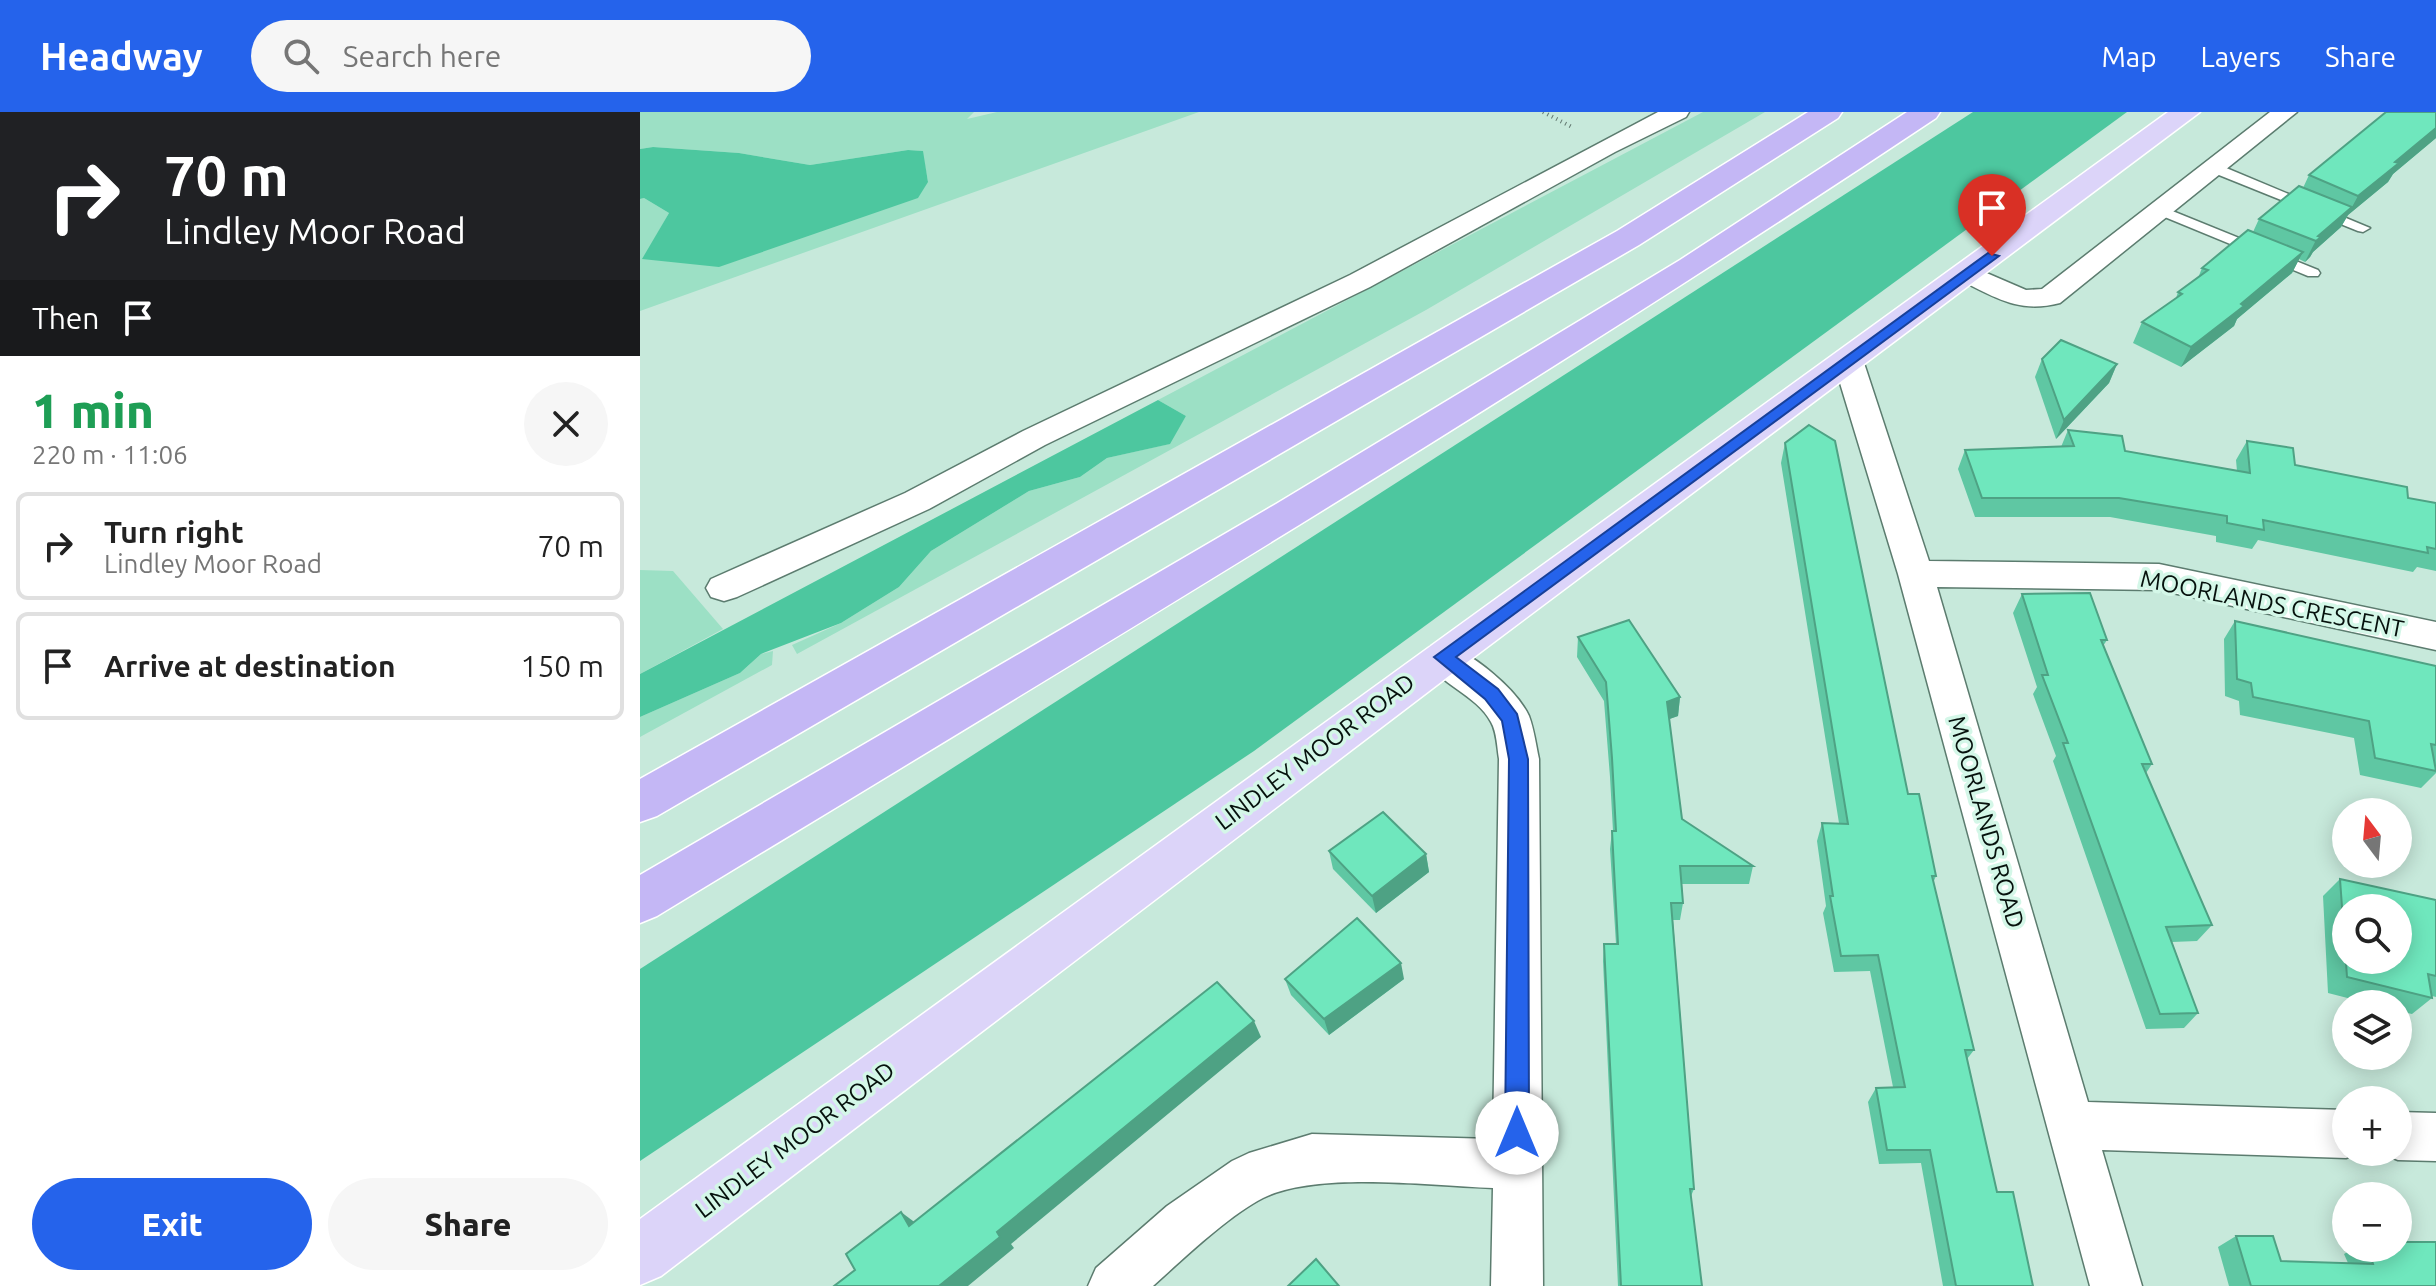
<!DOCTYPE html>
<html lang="en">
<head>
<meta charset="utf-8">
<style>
  :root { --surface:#fff; --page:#f6f6f6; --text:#222; --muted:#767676; --line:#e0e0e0; --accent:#2563eb }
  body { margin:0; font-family:Ubuntu,sans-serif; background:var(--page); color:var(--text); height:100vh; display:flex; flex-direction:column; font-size:30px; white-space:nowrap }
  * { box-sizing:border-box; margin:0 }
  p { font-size:26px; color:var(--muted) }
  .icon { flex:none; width:44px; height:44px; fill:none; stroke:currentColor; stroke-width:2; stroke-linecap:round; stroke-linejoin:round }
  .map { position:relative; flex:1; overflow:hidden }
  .sheet { display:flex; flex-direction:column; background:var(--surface); width:640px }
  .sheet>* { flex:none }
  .hud { background:#202124; color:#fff; overflow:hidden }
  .needle { width:52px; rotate:344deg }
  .fabs { position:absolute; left:1692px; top:686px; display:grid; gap:16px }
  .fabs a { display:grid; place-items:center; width:80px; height:80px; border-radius:50%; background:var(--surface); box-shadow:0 4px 20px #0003; font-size:40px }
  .pin { position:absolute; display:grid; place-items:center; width:68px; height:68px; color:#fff; margin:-82px -34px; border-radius:50% 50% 50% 0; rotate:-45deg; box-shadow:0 0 8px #0007 }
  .pin .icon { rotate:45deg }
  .me { position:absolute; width:88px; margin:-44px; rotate:0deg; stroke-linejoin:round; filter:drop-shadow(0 0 6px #0008) }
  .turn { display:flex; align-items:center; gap:28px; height:168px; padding:0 32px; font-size:36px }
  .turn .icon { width:104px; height:104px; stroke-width:2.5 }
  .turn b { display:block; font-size:56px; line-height:68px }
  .then { display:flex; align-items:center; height:76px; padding:0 32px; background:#0003; gap:16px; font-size:30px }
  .round { display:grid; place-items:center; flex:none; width:84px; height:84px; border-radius:42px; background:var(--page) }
  .head { display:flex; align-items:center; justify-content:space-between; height:136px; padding:0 32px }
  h1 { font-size:48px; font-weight:800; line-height:60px; color:#1e9e55 }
  .primary-button { display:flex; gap:16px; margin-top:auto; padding:16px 32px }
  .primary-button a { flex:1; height:92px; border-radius:48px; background:var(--accent); color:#fff; font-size:32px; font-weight:800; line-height:92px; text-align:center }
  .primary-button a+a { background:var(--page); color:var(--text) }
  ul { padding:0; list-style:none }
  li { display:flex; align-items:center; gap:24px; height:108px; margin:0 16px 12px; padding:0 16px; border:4px solid var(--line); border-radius:12px }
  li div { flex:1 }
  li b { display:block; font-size:30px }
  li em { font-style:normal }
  header { display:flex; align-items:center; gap:48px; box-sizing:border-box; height:112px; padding:0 40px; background:var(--accent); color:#fff }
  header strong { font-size:38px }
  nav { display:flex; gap:44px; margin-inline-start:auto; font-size:28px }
  .search { width:560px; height:72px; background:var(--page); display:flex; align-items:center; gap:20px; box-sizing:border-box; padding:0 28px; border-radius:44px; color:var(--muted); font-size:30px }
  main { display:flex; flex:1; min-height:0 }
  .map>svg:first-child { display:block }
  .green { fill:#9ce0c5 }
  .forest { fill:#4dc79f }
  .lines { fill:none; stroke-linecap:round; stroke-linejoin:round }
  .lane-casing { stroke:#5c7c6f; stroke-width:3 }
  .street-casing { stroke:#5c7c6f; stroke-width:3 }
  .primary-casing { stroke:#fff; stroke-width:3 }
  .highway-casing { stroke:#fff; stroke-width:3 }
  .path { stroke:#627870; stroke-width:4; stroke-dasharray:1 4; stroke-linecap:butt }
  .lane { fill:#fff; fill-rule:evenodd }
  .street { fill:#fff; fill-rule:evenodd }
  .primary { fill:#dcd4f9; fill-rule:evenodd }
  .highway { fill:#c4b7f5; fill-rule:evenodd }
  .wall { fill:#5fc7a3 }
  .shaded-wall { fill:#4ea284 }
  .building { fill:#6fe7bd; stroke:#4ea284; stroke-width:2; fill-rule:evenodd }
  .route { fill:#2563eb; stroke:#184099; stroke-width:2 }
  .labels { text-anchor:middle; stroke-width:7; stroke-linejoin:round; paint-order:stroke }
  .street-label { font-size:24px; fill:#06110d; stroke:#d4f7e8 }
</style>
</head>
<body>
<header>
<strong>Headway</strong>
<div class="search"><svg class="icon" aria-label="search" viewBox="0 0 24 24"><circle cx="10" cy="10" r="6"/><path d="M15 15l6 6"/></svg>Search here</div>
<nav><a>Map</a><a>Layers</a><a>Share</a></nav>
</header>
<main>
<section class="sheet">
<div class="hud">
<div class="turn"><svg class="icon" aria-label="right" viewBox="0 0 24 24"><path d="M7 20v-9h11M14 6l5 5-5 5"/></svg><div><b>70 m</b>Lindley Moor Road</div></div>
<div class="then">Then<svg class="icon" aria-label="arrive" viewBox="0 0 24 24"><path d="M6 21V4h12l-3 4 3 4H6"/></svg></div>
</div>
<div class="head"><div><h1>1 min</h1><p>220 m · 11:06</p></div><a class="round"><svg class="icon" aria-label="close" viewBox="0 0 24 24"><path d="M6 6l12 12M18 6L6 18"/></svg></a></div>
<ul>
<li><svg class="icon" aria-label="right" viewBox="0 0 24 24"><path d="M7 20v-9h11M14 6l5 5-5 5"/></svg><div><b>Turn right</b><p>Lindley Moor Road</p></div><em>70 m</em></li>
<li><svg class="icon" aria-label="arrive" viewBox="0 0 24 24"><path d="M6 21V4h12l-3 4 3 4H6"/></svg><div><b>Arrive at destination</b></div><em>150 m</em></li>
</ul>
<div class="primary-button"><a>Exit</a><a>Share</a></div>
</section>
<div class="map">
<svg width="1796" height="1174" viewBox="0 0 1796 1174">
  <rect width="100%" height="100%" fill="#c7e9db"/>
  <!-- green -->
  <g class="green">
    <polygon points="0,0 334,0 327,7 357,0 559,0 0,199 0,87 4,86 29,101 3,147 288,69 282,39 268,38 170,53 99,41 13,35 0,37"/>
    <polygon points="1063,0 1125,0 786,198 157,542 152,533 201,511 259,475 291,439 389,379 440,365 467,346 529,332 546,304 518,288"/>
    <polygon points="0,458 33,459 83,517 0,562"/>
    <polygon points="133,539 132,553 0,625 0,605 100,561 121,542"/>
  </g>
  <!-- forest -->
  <g class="forest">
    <polygon points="1333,0 1487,0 614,639 0,1049 0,857"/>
    <polygon points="13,35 99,41 170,53 268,38 283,39 288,70 278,86 79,155 2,147 29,101 4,86 0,87 0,37"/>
    <polygon points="518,288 546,304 530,332 467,346 440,365 389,379 291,439 259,475 201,511 121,542 100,561 0,605 0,562"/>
  </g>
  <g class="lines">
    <defs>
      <g id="lane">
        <polygon points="1569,53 1579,53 1730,116 1723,120 1718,119 1569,59"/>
        <polygon points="1520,94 1678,158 1680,161 1678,164 1668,164 1515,101 1515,95"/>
      </g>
      <g id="street">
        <polygon points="1018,0 1049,0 1046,5 975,40 730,175 405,333 289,397 97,485 84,489 71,485 66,476 71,467 265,381 383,319 710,163"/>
        <path d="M1630 0H1657L1420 191C1378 202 1355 185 1318 167L1314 161 1318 155 1328 153 1386 178 1402 177Z"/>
        <polygon points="1208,239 1219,241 1223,248 1289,449 1519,452 1796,510 1796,538 1519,478 1297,475 1448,990 1706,998 1706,1040 1721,1040 1706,1046 1462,1038 1502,1174 1450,1174 1258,462 1193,248 1197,241"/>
        <path d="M803 531C831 540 876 576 889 604 894 617 896 633 899 647L903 1174H851L853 1076C790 1074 677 1059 623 1086 588 1104 543 1147 513 1174H448L456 1156 527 1094 592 1049 609 1041 672 1022 853 1027 859 647C857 636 857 620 851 610 836 582 799 573 784 545L790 535Z"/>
        <polygon points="1758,1000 1796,1001 1796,1049 1758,1048 1741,1041 1758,1040"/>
      </g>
      <polygon id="primary" points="1528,0 1560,0 818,557 21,1164 0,1173 0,1107"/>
      <g id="highway">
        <polygon points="1168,0 1202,0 1198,6 999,133 17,704 0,710 0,667 977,119"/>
        <path d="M1267 0H1300L1296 6C878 285 447 543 17 804L0 811V763L636 392 1040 148Z"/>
      </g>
    </defs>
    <!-- lane casing -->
    <use href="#lane" class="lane-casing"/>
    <!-- street casing -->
    <use href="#street" class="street-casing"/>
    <!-- primary casing -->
    <use href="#primary" class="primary-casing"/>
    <!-- highway casing -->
    <use href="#highway" class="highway-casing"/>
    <!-- path -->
    <polyline class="path" points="903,0 934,16"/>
    <!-- lane -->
    <use href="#lane" class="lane"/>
    <!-- street -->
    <use href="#street" class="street"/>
    <!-- primary -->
    <use href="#primary" class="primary"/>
    <!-- highway -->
    <use href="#highway" class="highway"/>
  </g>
  <!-- wall -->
  <g class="wall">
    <polygon points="1796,0 1796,26 1753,62 1748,70 1708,103 1701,115 1673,140 1670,145 1665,150 1659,147 1652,161 1597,207 1594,214 1541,255 1493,231 1502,210 1536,186 1538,180 1558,166 1562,156 1613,120 1619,107 1663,76 1669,63"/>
    <polygon points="1402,247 1477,252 1469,271 1416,327 1395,265"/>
    <polygon points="1428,318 1485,339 1597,359 1596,348 1607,329 1655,353 1768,386 1796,391 1796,459 1777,455 1773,460 1618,428 1612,437 1576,430 1576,424 1470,405 1335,405 1318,357 1325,338 1421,335"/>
    <polygon points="1145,331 1296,764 1293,771 1334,938 1327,947 1357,1080 1393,1174 1303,1174 1281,1051 1239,1052 1228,990 1236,976 1253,975 1230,859 1194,860 1183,801 1186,794 1177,729 1182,711 1199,711 1141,351"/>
    <polygon points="1382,482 1467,528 1463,534 1512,652 1506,661 1572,813 1557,829 1532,830 1558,901 1544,916 1506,917 1413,649 1416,644 1393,582 1397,575 1373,501"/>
    <polygon points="1595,509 1796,554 1796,661 1781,676 1720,663 1714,626 1600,603 1599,589 1585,584 1584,527"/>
    <polygon points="938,525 1040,585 1038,604 1029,607 1042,707 1113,754 1109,772 1042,772 1043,791 1040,808 1033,808 1054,1077 1051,1084 1062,1174 978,1174 963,849 964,832 976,832 970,737 972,719 973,719 970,665 964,589 937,545"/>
    <polygon points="689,739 786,742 789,760 736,801 693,757"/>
    <polygon points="1700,767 1796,788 1796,885 1792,884 1792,886 1772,902 1758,899 1758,892 1731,892 1688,881 1683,784"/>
    <polygon points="645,867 764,867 689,923 651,883"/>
    <polygon points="1596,1124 1641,1149 1708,1151 1704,1142 1715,1136 1758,1136 1796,1174 1589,1174 1578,1135"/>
  </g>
  <!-- shaded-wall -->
  <g class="shaded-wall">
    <polygon points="1796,16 1796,26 1753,62 1748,70 1708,103 1701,115 1673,140 1670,145 1665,150 1678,124 1712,95 1718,84 1755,50"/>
    <polygon points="1663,140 1652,161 1597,207 1594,214 1541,255 1551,235"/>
    <polygon points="1477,252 1469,271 1416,327 1424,308"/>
    <polygon points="1040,585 1038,604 1024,609 1027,590"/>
    <polygon points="786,742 789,760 736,801 732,784"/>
    <polygon points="761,851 764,867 689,923 684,907"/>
    <polygon points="614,909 621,925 371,1132 374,1136 328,1174 299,1174 357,1120"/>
    <polygon points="261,1100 277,1112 269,1114"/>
  </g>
  <!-- building -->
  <g class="building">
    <polygon points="1746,0 1796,0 1796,16 1755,50 1759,51 1718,84 1669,63"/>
    <polygon points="1659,74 1712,95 1678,124 1681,125 1676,129 1619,107"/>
    <polygon points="1608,118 1663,140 1601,192 1604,194 1551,235 1502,210 1542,182 1538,180 1568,158 1562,156"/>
    <polygon points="1421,228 1477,252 1424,308 1402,247"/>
    <polygon points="1169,313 1195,329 1268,682 1279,682 1296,764 1292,764 1334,938 1325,938 1357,1080 1373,1080 1393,1174 1316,1174 1290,1038 1247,1038 1236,976 1265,975 1238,843 1201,844 1190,784 1193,784 1182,711 1208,712 1145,331"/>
    <polygon points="1428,318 1482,324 1485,339 1610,361 1607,329 1653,336 1655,353 1767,375 1768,386 1796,391 1796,437 1787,435 1788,441 1623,408 1624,418 1587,411 1587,404 1479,386 1342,386 1325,338 1434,334"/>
    <polygon points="1450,481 1467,528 1461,528 1512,652 1502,652 1572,813 1526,815 1558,901 1520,902 1423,631 1428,631 1402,563 1408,563 1382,482"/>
    <polygon points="989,508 1040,585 1027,590 1042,707 1113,754 1040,754 1043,791 1031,791 1054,1077 1050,1077 1062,1174 981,1174 964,832 978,832 972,719 976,719 972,646 966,570 938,525"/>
    <polygon points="1595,509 1796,554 1796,633 1791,632 1796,659 1735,646 1729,609 1613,585 1611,571 1597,567"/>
    <polygon points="743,700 786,742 732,784 689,739"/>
    <path d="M1700 767 1796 788V864L1788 862 1792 886 1707 865ZM1706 796H1758V848H1706Z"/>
    <polygon points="717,806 761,851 684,907 645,867"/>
    <polygon points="577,870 614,909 357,1120 360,1125 299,1174 194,1174 215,1158 206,1142 261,1100 269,1114"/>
    <polygon points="1596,1124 1633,1124 1641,1149 1733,1152 1728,1136 1758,1136 1758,1130 1796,1130 1796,1174 1611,1174"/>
    <polygon points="676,1147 699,1174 648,1174"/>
  </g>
  <!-- route -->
  <polygon class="route" points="1348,141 1359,144 816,545 858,577 877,602 888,647 889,1021 885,1029 877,1033 869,1029 865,1021 869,647 862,609 845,587 794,545"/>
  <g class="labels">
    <!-- street labels -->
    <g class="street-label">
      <text transform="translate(1632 492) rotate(11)" y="8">MOORLANDS CRESCENT</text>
      <text transform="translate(675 640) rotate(-37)" y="8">LINDLEY MOOR ROAD</text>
      <text transform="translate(1346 710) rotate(74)" y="8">MOORLANDS ROAD</text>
      <text transform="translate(155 1028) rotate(-37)" y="8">LINDLEY MOOR ROAD</text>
    </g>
  </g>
</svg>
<div class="fabs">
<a><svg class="needle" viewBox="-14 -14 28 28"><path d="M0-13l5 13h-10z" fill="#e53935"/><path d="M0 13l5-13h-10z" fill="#767676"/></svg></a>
<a><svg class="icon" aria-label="search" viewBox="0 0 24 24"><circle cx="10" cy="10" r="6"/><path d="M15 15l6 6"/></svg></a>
<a><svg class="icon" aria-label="layers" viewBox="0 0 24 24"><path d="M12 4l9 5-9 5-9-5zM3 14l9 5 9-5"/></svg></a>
<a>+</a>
<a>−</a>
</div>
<div class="pin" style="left:1352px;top:144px;background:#d93025"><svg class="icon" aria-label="arrive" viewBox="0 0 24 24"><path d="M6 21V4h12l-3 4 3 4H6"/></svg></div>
<svg class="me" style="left:877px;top:1021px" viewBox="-20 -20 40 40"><circle r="19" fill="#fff"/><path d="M0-13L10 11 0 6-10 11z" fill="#2563eb"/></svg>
</div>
</main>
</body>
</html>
